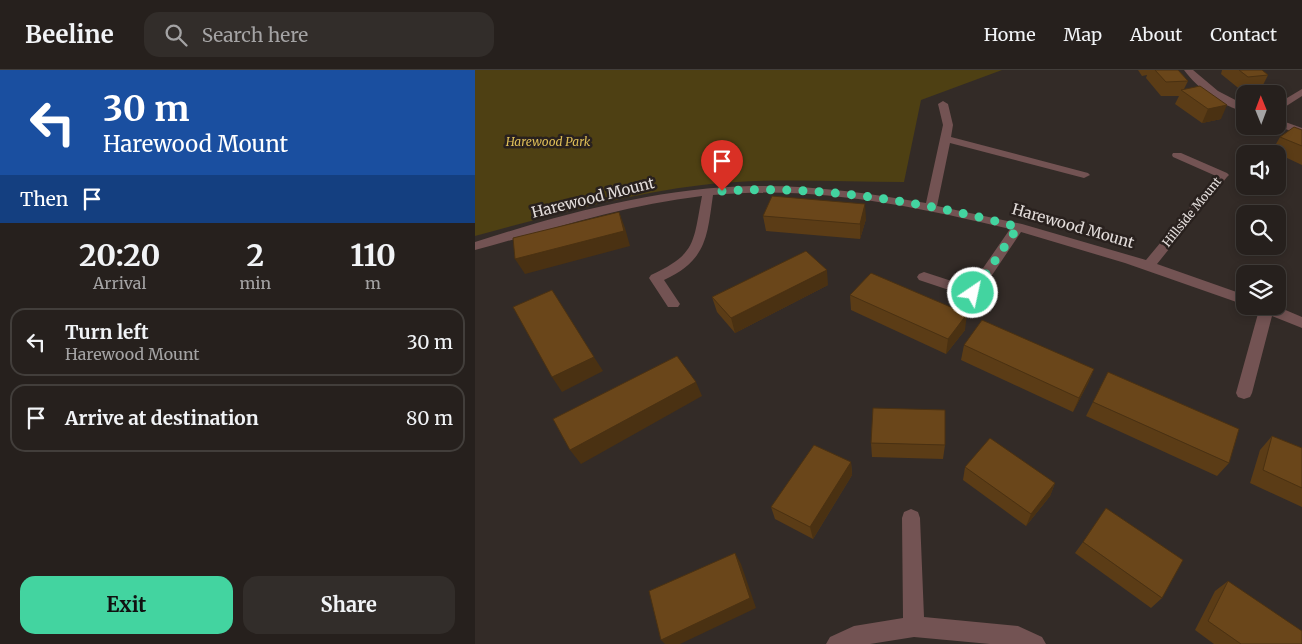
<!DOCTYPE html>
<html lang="en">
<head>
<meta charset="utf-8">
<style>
  :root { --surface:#26201d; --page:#322d2a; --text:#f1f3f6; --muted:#a4a3a4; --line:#423e3b; --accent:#43d4a0 }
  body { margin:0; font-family:Merriweather,serif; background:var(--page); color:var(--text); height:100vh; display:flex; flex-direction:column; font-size:19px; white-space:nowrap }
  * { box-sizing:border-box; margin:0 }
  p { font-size:16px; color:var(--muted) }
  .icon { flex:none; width:28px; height:28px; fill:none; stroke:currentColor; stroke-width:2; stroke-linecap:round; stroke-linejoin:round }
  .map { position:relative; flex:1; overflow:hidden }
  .drawer { display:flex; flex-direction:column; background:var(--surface); width:475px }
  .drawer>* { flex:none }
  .top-card { background:#1a4fa0; color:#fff; overflow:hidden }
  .needle { width:32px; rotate:359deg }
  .fabs { position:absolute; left:761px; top:15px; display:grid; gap:10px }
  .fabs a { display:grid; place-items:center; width:50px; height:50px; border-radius:10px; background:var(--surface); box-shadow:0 2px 8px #0003,0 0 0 1px var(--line); font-size:25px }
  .pin { position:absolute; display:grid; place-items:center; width:42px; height:42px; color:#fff; margin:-51px -21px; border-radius:50% 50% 50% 0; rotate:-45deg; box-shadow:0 0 5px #0007 }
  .pin .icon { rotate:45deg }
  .me { position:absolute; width:55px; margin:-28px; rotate:34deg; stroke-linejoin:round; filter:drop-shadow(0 0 4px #0008) }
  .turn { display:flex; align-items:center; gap:18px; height:105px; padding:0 20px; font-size:22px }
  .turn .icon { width:65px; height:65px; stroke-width:2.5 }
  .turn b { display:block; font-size:35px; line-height:42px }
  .then { display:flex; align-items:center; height:48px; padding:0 20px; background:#0003; gap:10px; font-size:19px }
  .eta { display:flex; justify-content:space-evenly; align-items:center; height:85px; text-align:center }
  .eta b { font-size:30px; font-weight:700; line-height:35px }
  .button { display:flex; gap:10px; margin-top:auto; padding:10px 20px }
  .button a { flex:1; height:58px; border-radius:15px; background:var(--accent); color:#111; font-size:20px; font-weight:700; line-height:58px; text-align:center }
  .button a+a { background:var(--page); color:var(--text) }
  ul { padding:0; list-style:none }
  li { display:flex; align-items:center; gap:15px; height:68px; margin:0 10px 8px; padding:0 10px; border:2px solid var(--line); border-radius:15px }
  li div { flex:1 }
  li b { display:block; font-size:19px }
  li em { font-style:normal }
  header { display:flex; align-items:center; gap:30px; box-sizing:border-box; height:70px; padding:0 25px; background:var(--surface); border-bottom:1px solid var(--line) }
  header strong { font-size:24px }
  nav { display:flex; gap:28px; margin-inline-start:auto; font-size:18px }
  .search { width:350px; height:45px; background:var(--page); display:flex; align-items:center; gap:12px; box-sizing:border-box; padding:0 18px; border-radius:15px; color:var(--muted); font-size:19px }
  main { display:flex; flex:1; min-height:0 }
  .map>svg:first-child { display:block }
  .green { fill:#4e4013 }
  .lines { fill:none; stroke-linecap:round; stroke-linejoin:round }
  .minor { fill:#735353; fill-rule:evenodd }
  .wall { fill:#5b3c16 }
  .shaded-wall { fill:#4a3112 }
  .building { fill:#6a461a; stroke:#4a3112 }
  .route { stroke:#43d4a0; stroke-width:9; stroke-dasharray:0 16.2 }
  .labels { text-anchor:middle; stroke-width:5; stroke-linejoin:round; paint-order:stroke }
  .far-park-label { font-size:12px; font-style:italic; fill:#ddbd57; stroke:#29211e }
  .far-street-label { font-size:12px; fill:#e3dddb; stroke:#29211e }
  .street-label { font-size:15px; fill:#e3dddb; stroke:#29211e }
</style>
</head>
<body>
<header>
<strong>Beeline</strong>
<div class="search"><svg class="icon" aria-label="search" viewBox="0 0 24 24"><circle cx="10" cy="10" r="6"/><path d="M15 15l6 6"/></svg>Search here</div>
<nav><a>Home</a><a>Map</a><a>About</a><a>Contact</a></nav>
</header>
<main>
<section class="drawer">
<div class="top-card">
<div class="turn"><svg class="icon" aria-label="left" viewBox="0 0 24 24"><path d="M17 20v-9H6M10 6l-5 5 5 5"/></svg><div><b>30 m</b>Harewood Mount</div></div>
<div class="then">Then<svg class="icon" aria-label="arrive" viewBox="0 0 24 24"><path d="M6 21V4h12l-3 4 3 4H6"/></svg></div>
</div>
<div class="eta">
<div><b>20:20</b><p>Arrival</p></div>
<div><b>2</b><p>min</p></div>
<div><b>110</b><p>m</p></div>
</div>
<ul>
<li><svg class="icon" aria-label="left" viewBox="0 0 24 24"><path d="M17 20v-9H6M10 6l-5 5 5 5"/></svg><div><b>Turn left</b><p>Harewood Mount</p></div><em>30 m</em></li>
<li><svg class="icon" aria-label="arrive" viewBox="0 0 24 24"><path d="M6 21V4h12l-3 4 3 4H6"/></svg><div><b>Arrive at destination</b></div><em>80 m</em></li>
</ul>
<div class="button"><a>Exit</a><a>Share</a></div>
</section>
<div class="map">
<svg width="827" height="574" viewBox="0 0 827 574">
  <rect width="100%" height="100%" fill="#332b27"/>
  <!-- green -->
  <path class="green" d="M0 0H527L446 30 429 112C362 112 293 107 227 115 149 124 75 146 0 166Z"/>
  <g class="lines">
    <!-- minor -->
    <g class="minor">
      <path d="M709 0H718L743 21 770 35V42C747 36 723 19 709 0Z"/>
      <polygon points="827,19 827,26 802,42 802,34"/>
      <path d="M468 31 473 34 478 55 476 67 613 103 615 105 609 108 475 73 462 136 547 154 671 190 741 106 698 87 697 85 698 83H706L752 103 754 105 752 107 682 194 770 225V235L650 193 546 162 503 226 498 228 444 210 442 207 444 204 449 202 495 217 535 159C439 136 338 115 238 125 232 167 232 190 189 210L205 234 203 237H193L174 208 176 205C222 184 218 172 227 126 149 135 75 160 0 180V172C87 144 186 117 278 116 336 115 394 123 451 133L468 55 463 34Z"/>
      <polygon points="802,49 827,58 827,65 802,56"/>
      <polygon points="780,236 801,236 827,247 827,258 797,246 777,323 775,327 769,329 763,327 761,323 784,240"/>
      <polygon points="436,439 443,442 445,448 449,547 543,556 567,567 571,574 515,574 439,567 395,574 351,574 355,567 379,556 428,548 427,448 429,442"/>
    </g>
  </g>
  <!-- wall -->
  <g class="wall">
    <polygon points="663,0 703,0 713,11 709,19 746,49 727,53 700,34 704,26 686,26 671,8 672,5 667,6"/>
    <polygon points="747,0 787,0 793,5 786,19 767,21 746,4"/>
    <polygon points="827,60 827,95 797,81 805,67"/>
    <polygon points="288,146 391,149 385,169 291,161"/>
    <polygon points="353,215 260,263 242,242 237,227"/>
    <polygon points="375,225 490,260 471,284 376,240"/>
    <polygon points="489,275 619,299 613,313 598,342 486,290"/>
    <polygon points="618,332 754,393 742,406 611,346"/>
    <polygon points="797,366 827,378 827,437 775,413 785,380"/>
    <polygon points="396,373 470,375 468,389 397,387"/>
    <polygon points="376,392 377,405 338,469 300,449 296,437"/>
    <polygon points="490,397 580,413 575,426 551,456 488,410"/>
    <polygon points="608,472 687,528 676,538 600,483"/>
    <polygon points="753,511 827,574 739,574 720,560 740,521"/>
  </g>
  <!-- shaded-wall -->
  <g class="shaded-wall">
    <polygon points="752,35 746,49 727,53 733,39"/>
    <polygon points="390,134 391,149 385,169 385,154"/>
    <polygon points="144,142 150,158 155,176 50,204 40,189"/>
    <polygon points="352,200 353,215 260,263 256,248"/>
    <polygon points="492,244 490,260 471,284 473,269"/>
    <polygon points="119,287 128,301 87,322 77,307"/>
    <polygon points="619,299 613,313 598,342 604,328"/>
    <polygon points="221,312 227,326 106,394 95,380"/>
    <polygon points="376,392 377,405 338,469 335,457"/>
    <polygon points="580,413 575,426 551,456 556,444"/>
    <polygon points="260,483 266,494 281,538 205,574 190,574 186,570"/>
  </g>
  <!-- building -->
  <g class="building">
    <polygon points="680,0 703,0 713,11 691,12"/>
    <polygon points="764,0 787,0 793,5 773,7"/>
    <polygon points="725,16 752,35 733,39 706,20"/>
    <polygon points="819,57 827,60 827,76 805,67"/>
    <polygon points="297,126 390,134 385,154 288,146"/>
    <polygon points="144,142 149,161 40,189 38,168"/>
    <polygon points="331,181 352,200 256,248 237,227"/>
    <polygon points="396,203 492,244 473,269 375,225"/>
    <polygon points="77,220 119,287 77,307 38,237"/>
    <polygon points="507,250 619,299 604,328 489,275"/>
    <polygon points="202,286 221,312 95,380 78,349"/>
    <polygon points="633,302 764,359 754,393 618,332"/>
    <polygon points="398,338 470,340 470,375 396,373"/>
    <polygon points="797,366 827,378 827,418 788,400"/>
    <polygon points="515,368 580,413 556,444 490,397"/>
    <polygon points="339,375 376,392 335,457 296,437"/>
    <polygon points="631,438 708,490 687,528 608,472"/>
    <polygon points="260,483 275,528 186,570 174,521"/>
    <polygon points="753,511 827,561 827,574 766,574 733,551"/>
  </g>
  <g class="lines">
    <!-- route -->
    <path class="route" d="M247 121C345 115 447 131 543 157L498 223"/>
  </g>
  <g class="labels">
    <!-- far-park labels -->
    <g class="far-park-label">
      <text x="73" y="76">Harewood Park</text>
    </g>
    <!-- far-street labels -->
    <g class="far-street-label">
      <text transform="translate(717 142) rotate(-51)" y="4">Hillside Mount</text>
    </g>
    <!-- street labels -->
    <g class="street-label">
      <text transform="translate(118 128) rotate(-14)" y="5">Harewood Mount</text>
      <text transform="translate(598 156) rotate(16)" y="5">Harewood Mount</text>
    </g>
  </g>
</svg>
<div class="fabs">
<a><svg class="needle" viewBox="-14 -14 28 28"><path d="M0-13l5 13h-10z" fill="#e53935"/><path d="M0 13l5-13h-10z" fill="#a4a3a4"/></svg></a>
<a><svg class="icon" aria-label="sound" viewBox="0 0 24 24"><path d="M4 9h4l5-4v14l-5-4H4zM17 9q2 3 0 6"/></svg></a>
<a><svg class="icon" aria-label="search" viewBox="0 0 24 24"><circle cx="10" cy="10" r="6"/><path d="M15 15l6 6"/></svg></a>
<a><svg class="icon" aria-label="layers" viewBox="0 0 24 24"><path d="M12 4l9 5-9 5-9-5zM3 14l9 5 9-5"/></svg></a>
</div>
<div class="pin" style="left:247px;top:121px;background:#d93025"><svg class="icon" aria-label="arrive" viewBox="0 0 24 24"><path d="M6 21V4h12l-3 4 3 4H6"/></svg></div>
<svg class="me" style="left:498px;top:223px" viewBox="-20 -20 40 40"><circle r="17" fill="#43d4a0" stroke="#fff" stroke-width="3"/><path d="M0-11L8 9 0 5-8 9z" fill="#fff"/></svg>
</div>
</main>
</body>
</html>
